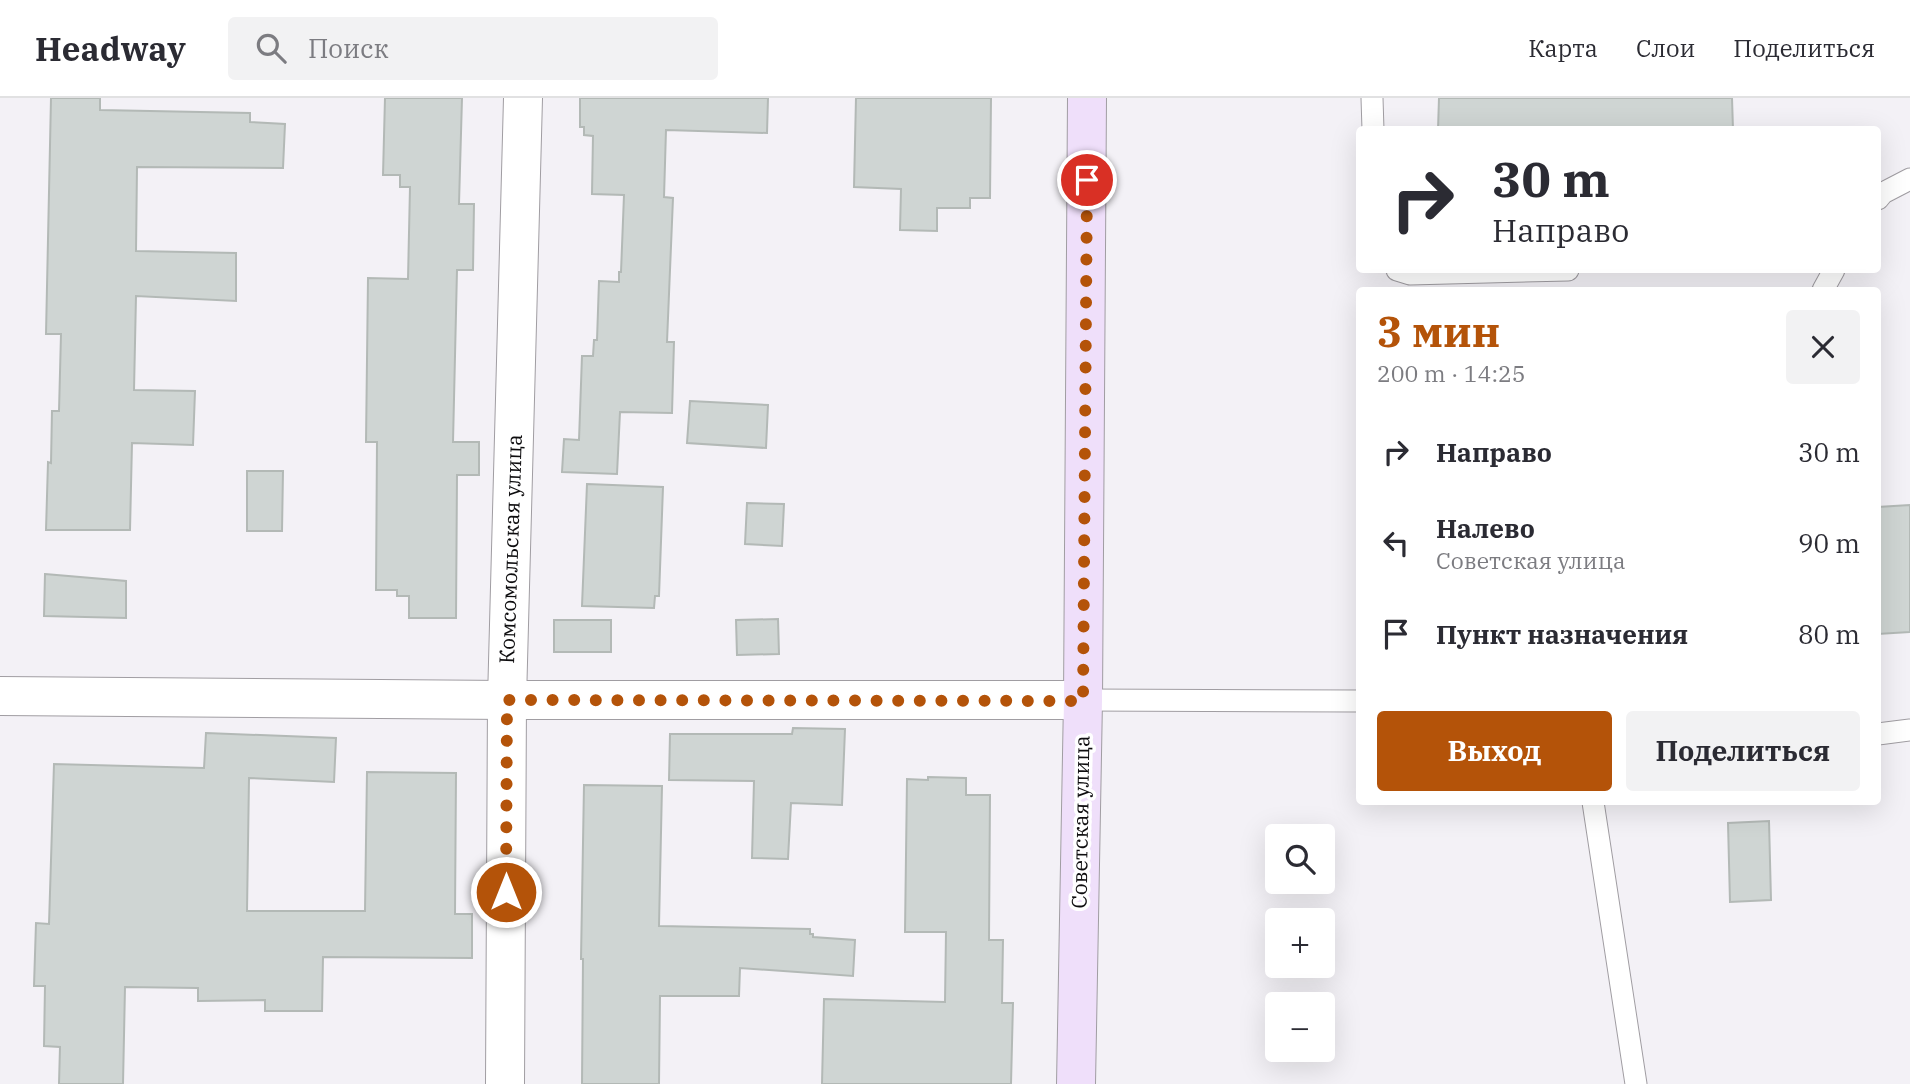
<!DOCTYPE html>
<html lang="ru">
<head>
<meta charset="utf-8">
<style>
  :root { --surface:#fff; --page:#f2f2f3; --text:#2b2b33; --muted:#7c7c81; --line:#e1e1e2; --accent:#b45309 }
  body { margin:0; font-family:"IBM Plex Serif",serif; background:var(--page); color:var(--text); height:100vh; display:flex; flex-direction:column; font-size:26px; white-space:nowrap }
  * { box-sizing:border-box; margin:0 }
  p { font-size:23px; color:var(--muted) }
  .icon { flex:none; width:38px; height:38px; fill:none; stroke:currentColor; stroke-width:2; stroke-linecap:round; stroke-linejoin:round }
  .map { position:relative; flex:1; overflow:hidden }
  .sheet { position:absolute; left:1356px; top:189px; width:525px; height:518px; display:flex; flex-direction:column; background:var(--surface); border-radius:7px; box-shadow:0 7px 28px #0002 }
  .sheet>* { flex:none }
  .banner { position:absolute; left:1356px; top:28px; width:525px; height:147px; border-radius:7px; box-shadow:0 7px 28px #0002; background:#fff; color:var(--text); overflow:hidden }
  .tools { position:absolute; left:1265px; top:726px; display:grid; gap:14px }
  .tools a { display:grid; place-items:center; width:70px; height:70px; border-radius:7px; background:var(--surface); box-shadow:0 7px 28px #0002; font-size:35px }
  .pin { position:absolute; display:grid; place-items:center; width:60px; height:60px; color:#fff; margin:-30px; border:4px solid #fff; border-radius:50%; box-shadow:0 2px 7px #0007 }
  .me { position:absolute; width:77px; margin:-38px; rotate:0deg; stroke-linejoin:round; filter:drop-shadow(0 0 5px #0008) }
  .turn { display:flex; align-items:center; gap:24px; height:147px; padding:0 21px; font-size:32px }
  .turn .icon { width:91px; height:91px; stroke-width:2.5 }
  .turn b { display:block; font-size:49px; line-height:60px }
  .round { display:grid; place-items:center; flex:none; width:74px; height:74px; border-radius:7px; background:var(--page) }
  .head { display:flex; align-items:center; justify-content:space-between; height:119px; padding:0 21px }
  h1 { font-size:42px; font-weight:700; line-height:52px; color:var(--accent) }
  .button { display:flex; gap:14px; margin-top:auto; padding:14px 21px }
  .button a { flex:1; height:80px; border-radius:7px; background:var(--accent); color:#fff; font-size:28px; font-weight:700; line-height:80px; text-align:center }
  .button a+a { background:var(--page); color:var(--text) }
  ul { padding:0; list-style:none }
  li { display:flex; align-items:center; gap:21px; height:91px; padding:0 21px }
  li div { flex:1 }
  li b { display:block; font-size:26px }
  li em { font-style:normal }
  header { display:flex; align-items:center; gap:42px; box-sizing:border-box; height:98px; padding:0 35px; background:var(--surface); border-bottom:2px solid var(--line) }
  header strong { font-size:33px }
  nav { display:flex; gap:38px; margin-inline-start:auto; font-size:24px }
  .search { width:490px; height:63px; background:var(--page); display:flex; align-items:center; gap:18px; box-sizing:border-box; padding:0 24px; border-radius:7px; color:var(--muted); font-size:26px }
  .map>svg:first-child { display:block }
  .building { fill:#cfd5d3; stroke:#b3b9b6; stroke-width:2 }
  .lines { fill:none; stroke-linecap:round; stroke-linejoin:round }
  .lane-casing { stroke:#a09da2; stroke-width:23 }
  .street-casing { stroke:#a09da2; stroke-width:40 }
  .secondary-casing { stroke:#a09da2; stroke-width:40 }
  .lane { stroke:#fff; stroke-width:21 }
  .street { stroke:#fff; stroke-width:38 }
  .secondary { stroke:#efdffa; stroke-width:38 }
  .route { stroke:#b45309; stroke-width:12; stroke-dasharray:0 21.6 }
  .labels { text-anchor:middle; stroke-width:7; stroke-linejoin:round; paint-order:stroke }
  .street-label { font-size:21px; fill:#0e0d0f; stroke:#fff }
</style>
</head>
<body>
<header>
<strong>Headway</strong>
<div class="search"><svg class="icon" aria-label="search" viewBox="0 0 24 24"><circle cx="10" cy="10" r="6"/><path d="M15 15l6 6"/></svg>Поиск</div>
<nav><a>Карта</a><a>Слои</a><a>Поделиться</a></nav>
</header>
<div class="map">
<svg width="1910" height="986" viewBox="0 0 1910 986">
  <rect width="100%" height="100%" fill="#f3f1f6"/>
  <!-- building -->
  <g class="building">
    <polygon points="51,0 100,0 100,12 250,15 250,24 285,26 283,70 137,69 136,153 236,155 236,203 136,198 134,292 195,293 193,347 132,345 130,432 46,432 48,364 51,365 52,313 59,313 61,236 46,236"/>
    <polygon points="385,0 462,0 459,106 474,106 473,172 457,172 453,344 479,344 479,377 457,377 456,520 409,520 409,498 397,498 397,492 376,492 377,344 366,344 368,180 408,181 410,89 400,89 400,77 383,77"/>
    <polygon points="580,0 768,0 767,35 666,32 664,99 673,100 667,244 674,244 672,315 620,314 617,376 562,374 564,341 579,342 582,258 593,258 594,242 597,242 599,183 619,184 619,174 621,174 624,97 592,96 593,38 584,37 584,29 580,29"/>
    <polygon points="856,0 991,0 990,100 970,100 970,110 937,110 937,133 900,132 901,91 854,89"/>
    <polygon points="1439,0 1732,0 1733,32 1438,32"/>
    <polygon points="690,303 768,307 766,350 687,345"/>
    <polygon points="247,373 283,373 282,433 247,433"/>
    <polygon points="587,386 663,389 659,498 655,498 654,510 582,508"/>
    <polygon points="747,405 784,406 782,448 745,446"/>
    <polygon points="1910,407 1910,534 1878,536 1878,409"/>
    <polygon points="45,476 126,483 126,520 44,518"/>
    <polygon points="778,521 779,556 737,557 736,522"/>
    <rect x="554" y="522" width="57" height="32"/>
    <polygon points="793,630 845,631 842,707 791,705 788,761 752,760 754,683 669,682 670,636 792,636"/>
    <polygon points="206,635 336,640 334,684 249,680 247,813 365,813 367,674 456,675 455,816 472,816 472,860 323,859 322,913 265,913 265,902 198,903 198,890 125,889 123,986 59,986 60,949 44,948 45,888 34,888 36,825 49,826 54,666 204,670"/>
    <polygon points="928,679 966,680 966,697 990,697 989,842 1003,842 1002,905 1013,905 1011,986 822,986 824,901 945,904 946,834 905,834 907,681 928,682"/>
    <polygon points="584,687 662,688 659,828 810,831 810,836 813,836 813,839 855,842 853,878 740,870 739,898 660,898 659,986 582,986 583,861 581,861"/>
    <polygon points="1769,723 1771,802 1730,804 1728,725"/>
  </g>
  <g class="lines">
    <defs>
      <g id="lane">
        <polyline points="1372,0 1373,32"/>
        <polyline points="1878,101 1883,95 1910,81"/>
        <polyline points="1397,172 1410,176 1568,172"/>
        <polyline points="1823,192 1834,172"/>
        <polyline points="1083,602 1360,603"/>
        <polyline points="1878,636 1910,632"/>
        <polyline points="1593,704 1636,986"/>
      </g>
      <g id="street">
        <polyline points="0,598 507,602 1083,602"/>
        <polyline points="505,986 507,602 523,0"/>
      </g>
      <polyline id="secondary" points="1076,986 1083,602 1087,0"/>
    </defs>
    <!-- lane casing -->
    <use href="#lane" class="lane-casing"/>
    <!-- street casing -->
    <use href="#street" class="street-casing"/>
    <!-- secondary casing -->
    <use href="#secondary" class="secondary-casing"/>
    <!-- lane -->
    <use href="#lane" class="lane"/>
    <!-- street -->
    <use href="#street" class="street"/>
    <!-- secondary -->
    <use href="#secondary" class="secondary"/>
  </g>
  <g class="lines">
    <!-- route -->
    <polyline class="route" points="506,794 507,602 1083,603 1087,82"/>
  </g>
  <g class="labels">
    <!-- street labels -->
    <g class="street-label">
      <text transform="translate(511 451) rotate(-88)" y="7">Комсомольская улица</text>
      <text transform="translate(1081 724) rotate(-89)" y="7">Советская улица</text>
    </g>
  </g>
</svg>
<div class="tools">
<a><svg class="icon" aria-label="search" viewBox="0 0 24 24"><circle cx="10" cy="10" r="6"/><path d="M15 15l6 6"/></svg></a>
<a>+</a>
<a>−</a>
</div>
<div class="pin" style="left:1087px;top:82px;background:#d93025"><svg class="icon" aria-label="arrive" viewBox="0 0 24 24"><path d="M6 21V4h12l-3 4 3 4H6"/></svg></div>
<svg class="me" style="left:506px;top:794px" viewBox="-20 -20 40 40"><circle r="17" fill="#b45309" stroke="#fff" stroke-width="3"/><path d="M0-11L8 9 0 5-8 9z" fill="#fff"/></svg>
<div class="banner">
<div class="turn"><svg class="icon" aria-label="right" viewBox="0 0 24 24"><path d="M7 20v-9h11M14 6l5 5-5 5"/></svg><div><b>30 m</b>Направо</div></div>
</div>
<section class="sheet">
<div class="head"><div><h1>3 мин</h1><p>200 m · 14:25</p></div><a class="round"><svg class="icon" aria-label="close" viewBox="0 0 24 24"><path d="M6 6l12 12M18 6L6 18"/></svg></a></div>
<ul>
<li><svg class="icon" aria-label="right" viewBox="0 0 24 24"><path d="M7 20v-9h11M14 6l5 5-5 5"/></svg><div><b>Направо</b></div><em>30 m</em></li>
<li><svg class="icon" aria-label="left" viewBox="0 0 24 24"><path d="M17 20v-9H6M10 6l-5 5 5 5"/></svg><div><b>Налево</b><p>Советская улица</p></div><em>90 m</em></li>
<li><svg class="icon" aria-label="arrive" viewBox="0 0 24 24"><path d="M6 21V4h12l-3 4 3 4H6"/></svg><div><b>Пункт назначения</b></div><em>80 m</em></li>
</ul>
<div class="button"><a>Выход</a><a>Поделиться</a></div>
</section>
</div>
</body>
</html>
